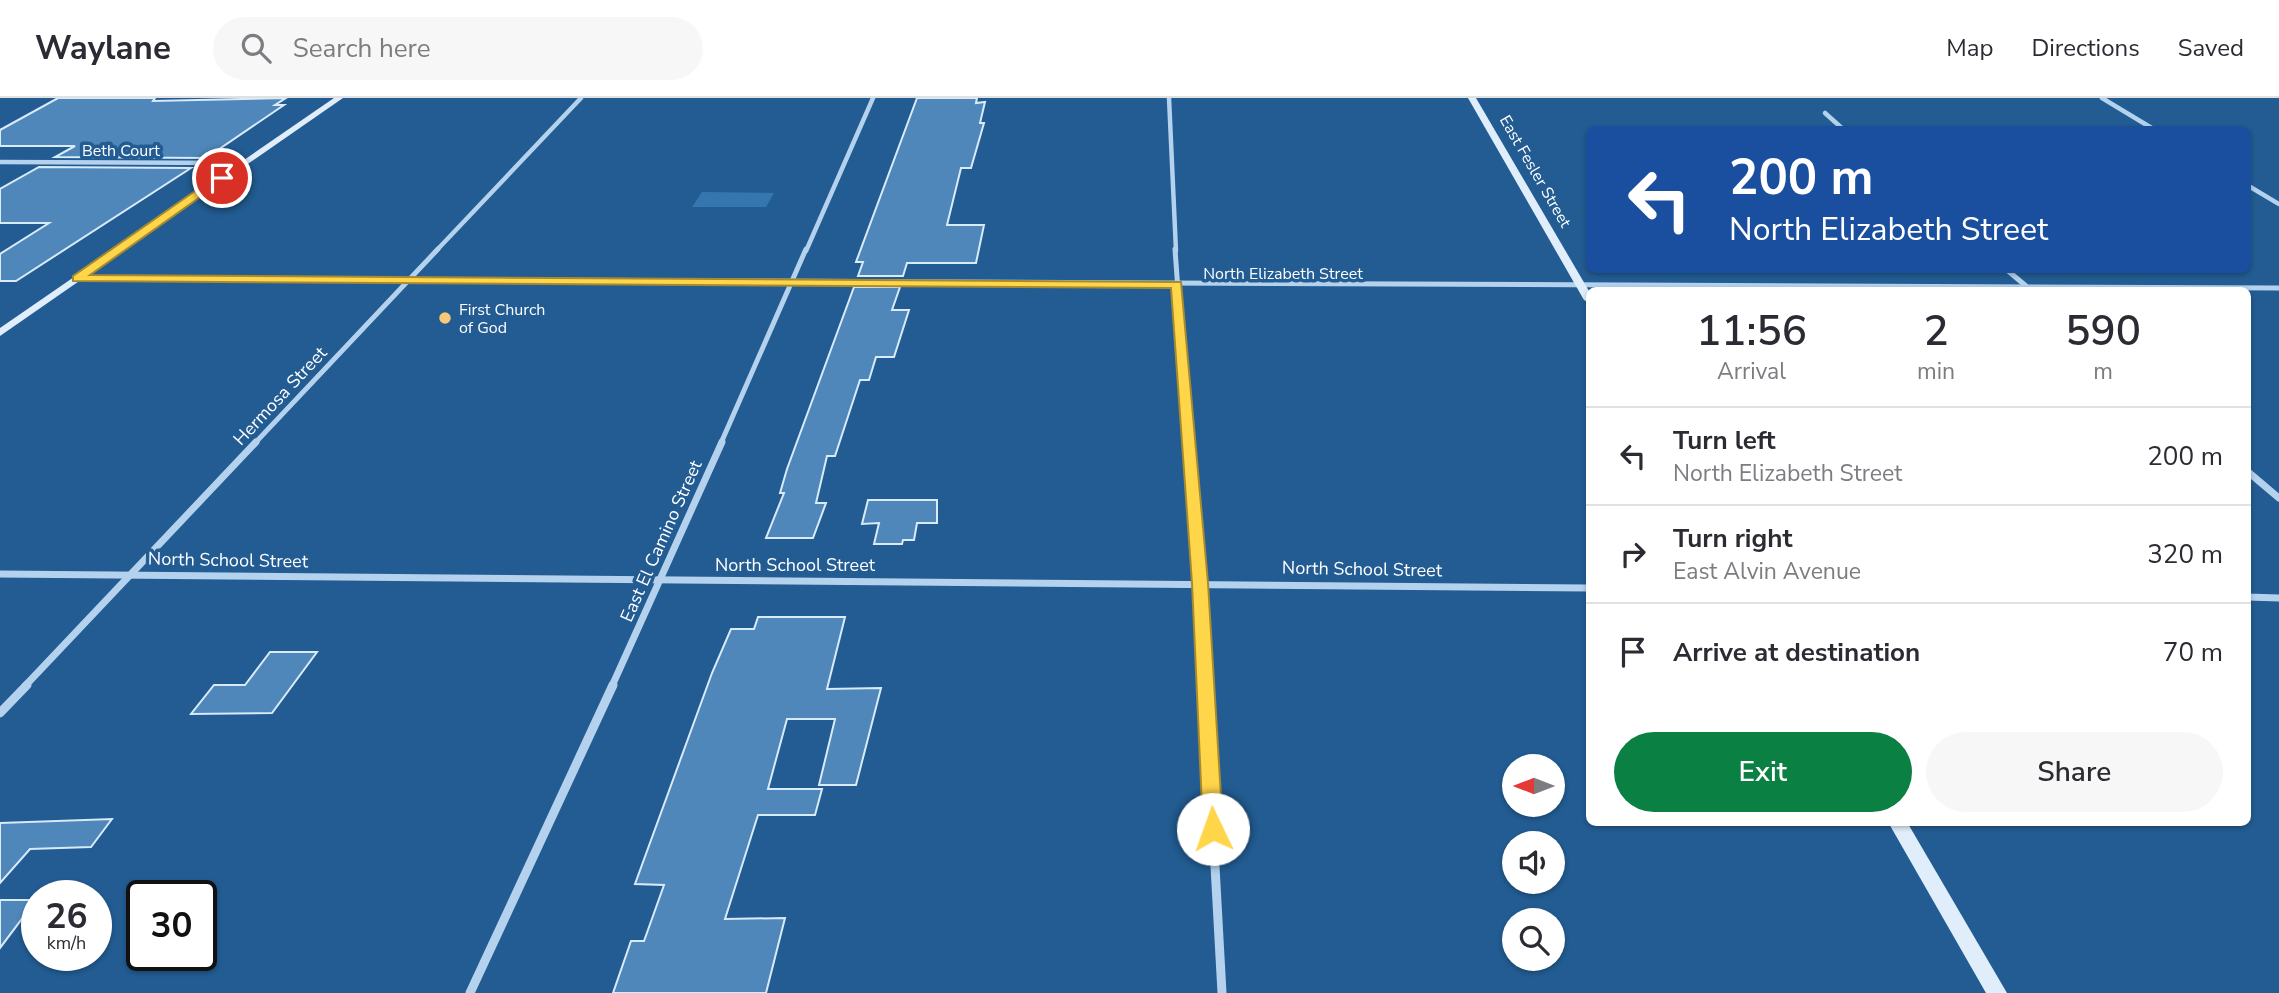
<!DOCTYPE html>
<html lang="en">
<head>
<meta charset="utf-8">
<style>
  :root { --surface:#fff; --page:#f7f7f7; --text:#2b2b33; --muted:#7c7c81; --line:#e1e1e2; --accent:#0b8043 }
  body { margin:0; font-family:"Nunito Sans",sans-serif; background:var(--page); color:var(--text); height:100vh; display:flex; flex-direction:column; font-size:26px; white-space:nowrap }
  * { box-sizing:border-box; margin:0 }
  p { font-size:23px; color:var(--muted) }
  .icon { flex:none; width:38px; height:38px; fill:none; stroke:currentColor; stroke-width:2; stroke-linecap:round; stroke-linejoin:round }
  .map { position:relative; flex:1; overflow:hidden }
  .drawer { position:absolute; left:1586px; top:189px; width:665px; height:539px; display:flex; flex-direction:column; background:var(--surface); border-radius:10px; box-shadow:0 2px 5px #0004 }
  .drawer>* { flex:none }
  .top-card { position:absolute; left:1586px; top:28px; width:665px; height:147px; border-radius:10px; box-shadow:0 2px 5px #0004; background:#1a4fa0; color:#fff; overflow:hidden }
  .needle { width:46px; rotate:270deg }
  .tools { position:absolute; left:1502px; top:656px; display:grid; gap:14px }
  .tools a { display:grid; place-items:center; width:63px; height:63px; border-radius:50%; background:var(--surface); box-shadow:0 2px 5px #0004; font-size:35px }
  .speed { position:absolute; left:21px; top:782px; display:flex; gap:14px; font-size:35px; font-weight:700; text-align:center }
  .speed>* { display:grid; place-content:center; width:91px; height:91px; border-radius:50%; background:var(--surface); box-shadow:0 2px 5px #0004; line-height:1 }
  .speed small { font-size:18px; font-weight:400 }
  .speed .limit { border:4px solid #111; border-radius:10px; background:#fff; color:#111 }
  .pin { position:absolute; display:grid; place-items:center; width:60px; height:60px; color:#fff; margin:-30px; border:4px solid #fff; border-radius:50%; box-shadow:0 2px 7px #0007 }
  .me { position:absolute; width:77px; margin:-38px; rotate:357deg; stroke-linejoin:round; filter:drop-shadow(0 0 5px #0008) }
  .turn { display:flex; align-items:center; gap:24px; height:147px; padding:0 28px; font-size:32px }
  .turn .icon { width:91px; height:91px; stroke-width:2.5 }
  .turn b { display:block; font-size:49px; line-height:60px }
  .eta { display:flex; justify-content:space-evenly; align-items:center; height:119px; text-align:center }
  .eta b { font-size:42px; font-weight:600; line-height:49px }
  .button { display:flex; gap:14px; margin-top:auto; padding:14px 28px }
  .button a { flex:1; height:80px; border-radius:42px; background:var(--accent); color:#fff; font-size:28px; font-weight:600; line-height:80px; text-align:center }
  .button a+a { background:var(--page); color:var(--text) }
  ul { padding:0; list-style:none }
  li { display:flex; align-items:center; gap:21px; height:98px; padding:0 28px; border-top:2px solid var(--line) }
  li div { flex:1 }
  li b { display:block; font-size:26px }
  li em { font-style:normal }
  header { display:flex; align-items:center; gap:42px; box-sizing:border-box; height:98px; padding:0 35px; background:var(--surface); border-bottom:2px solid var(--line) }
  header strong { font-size:33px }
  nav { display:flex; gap:38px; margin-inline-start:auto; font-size:24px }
  .search { width:490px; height:63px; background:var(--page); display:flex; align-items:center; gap:18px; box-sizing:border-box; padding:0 24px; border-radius:38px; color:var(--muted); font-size:26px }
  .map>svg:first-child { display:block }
  .green { fill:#3676af }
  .building { fill:#4f87ba; stroke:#d9eaf9; stroke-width:2 }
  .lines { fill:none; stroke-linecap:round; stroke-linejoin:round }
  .street-far3 { stroke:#b4d2ed; stroke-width:4.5 }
  .street-far2 { stroke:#b4d2ed; stroke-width:5 }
  .street-far1 { stroke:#b4d2ed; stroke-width:7 }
  .street { stroke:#b4d2ed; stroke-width:9 }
  .secondary { fill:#e0edfa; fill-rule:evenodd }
  .route { fill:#ffd54a; stroke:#a68a30; stroke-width:2 }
  .poi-dot { fill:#f8c976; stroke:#225c92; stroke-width:2.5 }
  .labels { text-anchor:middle; stroke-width:7; stroke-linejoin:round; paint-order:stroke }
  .far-street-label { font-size:16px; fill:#fff; stroke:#225c92 }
  .far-poi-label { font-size:16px; fill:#fff; stroke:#225c92; text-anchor:start }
  .street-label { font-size:18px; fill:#fff; stroke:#225c92 }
</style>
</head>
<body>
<header>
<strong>Waylane</strong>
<div class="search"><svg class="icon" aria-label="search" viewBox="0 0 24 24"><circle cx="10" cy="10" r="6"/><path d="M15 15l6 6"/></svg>Search here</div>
<nav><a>Map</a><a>Directions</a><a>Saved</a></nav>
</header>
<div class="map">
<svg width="2279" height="895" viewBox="0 0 2279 895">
  <rect width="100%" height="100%" fill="#225c92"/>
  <!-- green -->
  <polygon class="green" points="702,94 774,95 766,109 692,109"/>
  <!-- building -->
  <g class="building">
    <polygon points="58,0 155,0 153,3 286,0 275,7 284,7 206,60 55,59 75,48 0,48 0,32"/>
    <polygon points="917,0 977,0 976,5 985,4 980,25 984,25 971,70 961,70 947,127 984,127 976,165 907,165 903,178 858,178 863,164 856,164"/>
    <polygon points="39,69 191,70 16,183 0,183 0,156 49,125 0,125 0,91"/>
    <polygon points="854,189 900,189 892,212 909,212 894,259 876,259 869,282 860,282 835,358 827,358 816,405 826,405 813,440 766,440 784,395 780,395 787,371"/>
    <polygon points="868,402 937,402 937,425 917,425 914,442 903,442 902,446 874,446 879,425 862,426"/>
    <polygon points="758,519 845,519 827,591 881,590 856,687 819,687 835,621 787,621 768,691 822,691 815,717 758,717 725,821 785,820 766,895 613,895 631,843 644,843 664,787 635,786 712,575 731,531 754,531"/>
    <polygon points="270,554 317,554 272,615 191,616 214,587 245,587"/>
    <polygon points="112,721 91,749 30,751 0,785 0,725"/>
    <polygon points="0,802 36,802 0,850"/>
  </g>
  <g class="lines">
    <!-- street-far3 -->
    <g class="street-far3">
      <polyline points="1169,0 1176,153"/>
      <polyline points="2102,0 2155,32"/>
      <polyline points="1825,15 1844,32"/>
      <polyline points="0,64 242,65"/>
      <polyline points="2247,87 2279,106"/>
      <polyline points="436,153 581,0"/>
      <polyline points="806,153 873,0"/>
    </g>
    <!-- street-far2 -->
    <g class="street-far2">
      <polyline points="1175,151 1189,345"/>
      <polyline points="2007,172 2026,188"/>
      <polyline points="78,180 2279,190"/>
      <polyline points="255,345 438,151"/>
      <polyline points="721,345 806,151"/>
    </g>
    <!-- street-far1 -->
    <g class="street-far1">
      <polyline points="1189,344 1206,588"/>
      <polyline points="2247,373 2279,400"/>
      <polyline points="0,476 1589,490"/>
      <polyline points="2247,499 2279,500"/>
      <polyline points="25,588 256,344"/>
      <polyline points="612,588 722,344"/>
    </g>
    <!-- street -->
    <g class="street">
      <polyline points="1205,587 1222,895"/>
      <polyline points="0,615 27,587"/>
      <polyline points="470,895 613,587"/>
    </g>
    <!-- secondary -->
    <g class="secondary">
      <polygon points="334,0 343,0 0,238 0,230"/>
      <polygon points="1468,0 1476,0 1589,193 1589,205 1584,202"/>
      <polygon points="1888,724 1907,724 2007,895 1986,895"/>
    </g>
  </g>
  <!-- route -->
  <polygon class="route" points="218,77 227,80 90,177 1181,184 1208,485 1223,731 1220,737 1206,737 1203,731 1192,485 1171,190 73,183 73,178"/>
  <!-- markers -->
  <circle class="poi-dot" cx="445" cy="220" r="7"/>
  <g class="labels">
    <!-- far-street labels -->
    <g class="far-street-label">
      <text x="121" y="58">Beth Court</text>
      <text transform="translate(1536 73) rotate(60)" y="6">East Fesler Street</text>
      <text x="1283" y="181">North Elizabeth Street</text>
    </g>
    <!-- far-poi labels -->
    <g class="far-poi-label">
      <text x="459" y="217">First Church<tspan x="459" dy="18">of God</tspan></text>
    </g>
    <!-- street labels -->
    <g class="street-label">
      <text transform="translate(280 298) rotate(-47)" y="6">Hermosa Street</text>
      <text transform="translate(661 443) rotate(-66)" y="6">East El Camino Street</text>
      <text transform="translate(228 462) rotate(1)" y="6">North School Street</text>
      <text x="795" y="473">North School Street</text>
      <text transform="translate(1362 471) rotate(1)" y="6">North School Street</text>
    </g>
  </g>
</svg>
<div class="tools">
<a><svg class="needle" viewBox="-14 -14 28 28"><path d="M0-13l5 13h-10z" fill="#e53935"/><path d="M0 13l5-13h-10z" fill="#7c7c81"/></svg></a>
<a><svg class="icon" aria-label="sound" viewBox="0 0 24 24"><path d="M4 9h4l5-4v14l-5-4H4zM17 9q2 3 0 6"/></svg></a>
<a><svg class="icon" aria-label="search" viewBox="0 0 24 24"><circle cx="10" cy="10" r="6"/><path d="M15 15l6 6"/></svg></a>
</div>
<div class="speed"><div>26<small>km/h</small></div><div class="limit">30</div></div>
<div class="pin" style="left:222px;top:80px;background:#d93025"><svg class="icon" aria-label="arrive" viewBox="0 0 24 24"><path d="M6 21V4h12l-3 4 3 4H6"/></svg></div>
<svg class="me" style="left:1213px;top:731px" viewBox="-20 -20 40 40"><circle r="19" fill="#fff"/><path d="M0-13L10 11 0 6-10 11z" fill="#ffd54a"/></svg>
<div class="top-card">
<div class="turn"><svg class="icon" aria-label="left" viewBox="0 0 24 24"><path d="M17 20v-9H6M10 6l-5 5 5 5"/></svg><div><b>200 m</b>North Elizabeth Street</div></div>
</div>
<section class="drawer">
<div class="eta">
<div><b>11:56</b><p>Arrival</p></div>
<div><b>2</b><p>min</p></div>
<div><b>590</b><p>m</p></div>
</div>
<ul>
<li><svg class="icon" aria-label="left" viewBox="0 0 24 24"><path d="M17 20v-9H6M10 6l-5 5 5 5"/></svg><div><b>Turn left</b><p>North Elizabeth Street</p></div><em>200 m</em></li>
<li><svg class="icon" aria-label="right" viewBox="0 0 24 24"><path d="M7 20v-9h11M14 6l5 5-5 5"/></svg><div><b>Turn right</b><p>East Alvin Avenue</p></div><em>320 m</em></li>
<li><svg class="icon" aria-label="arrive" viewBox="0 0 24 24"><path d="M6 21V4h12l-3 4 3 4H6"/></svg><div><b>Arrive at destination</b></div><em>70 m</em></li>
</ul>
<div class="button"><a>Exit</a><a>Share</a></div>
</section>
</div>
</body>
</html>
